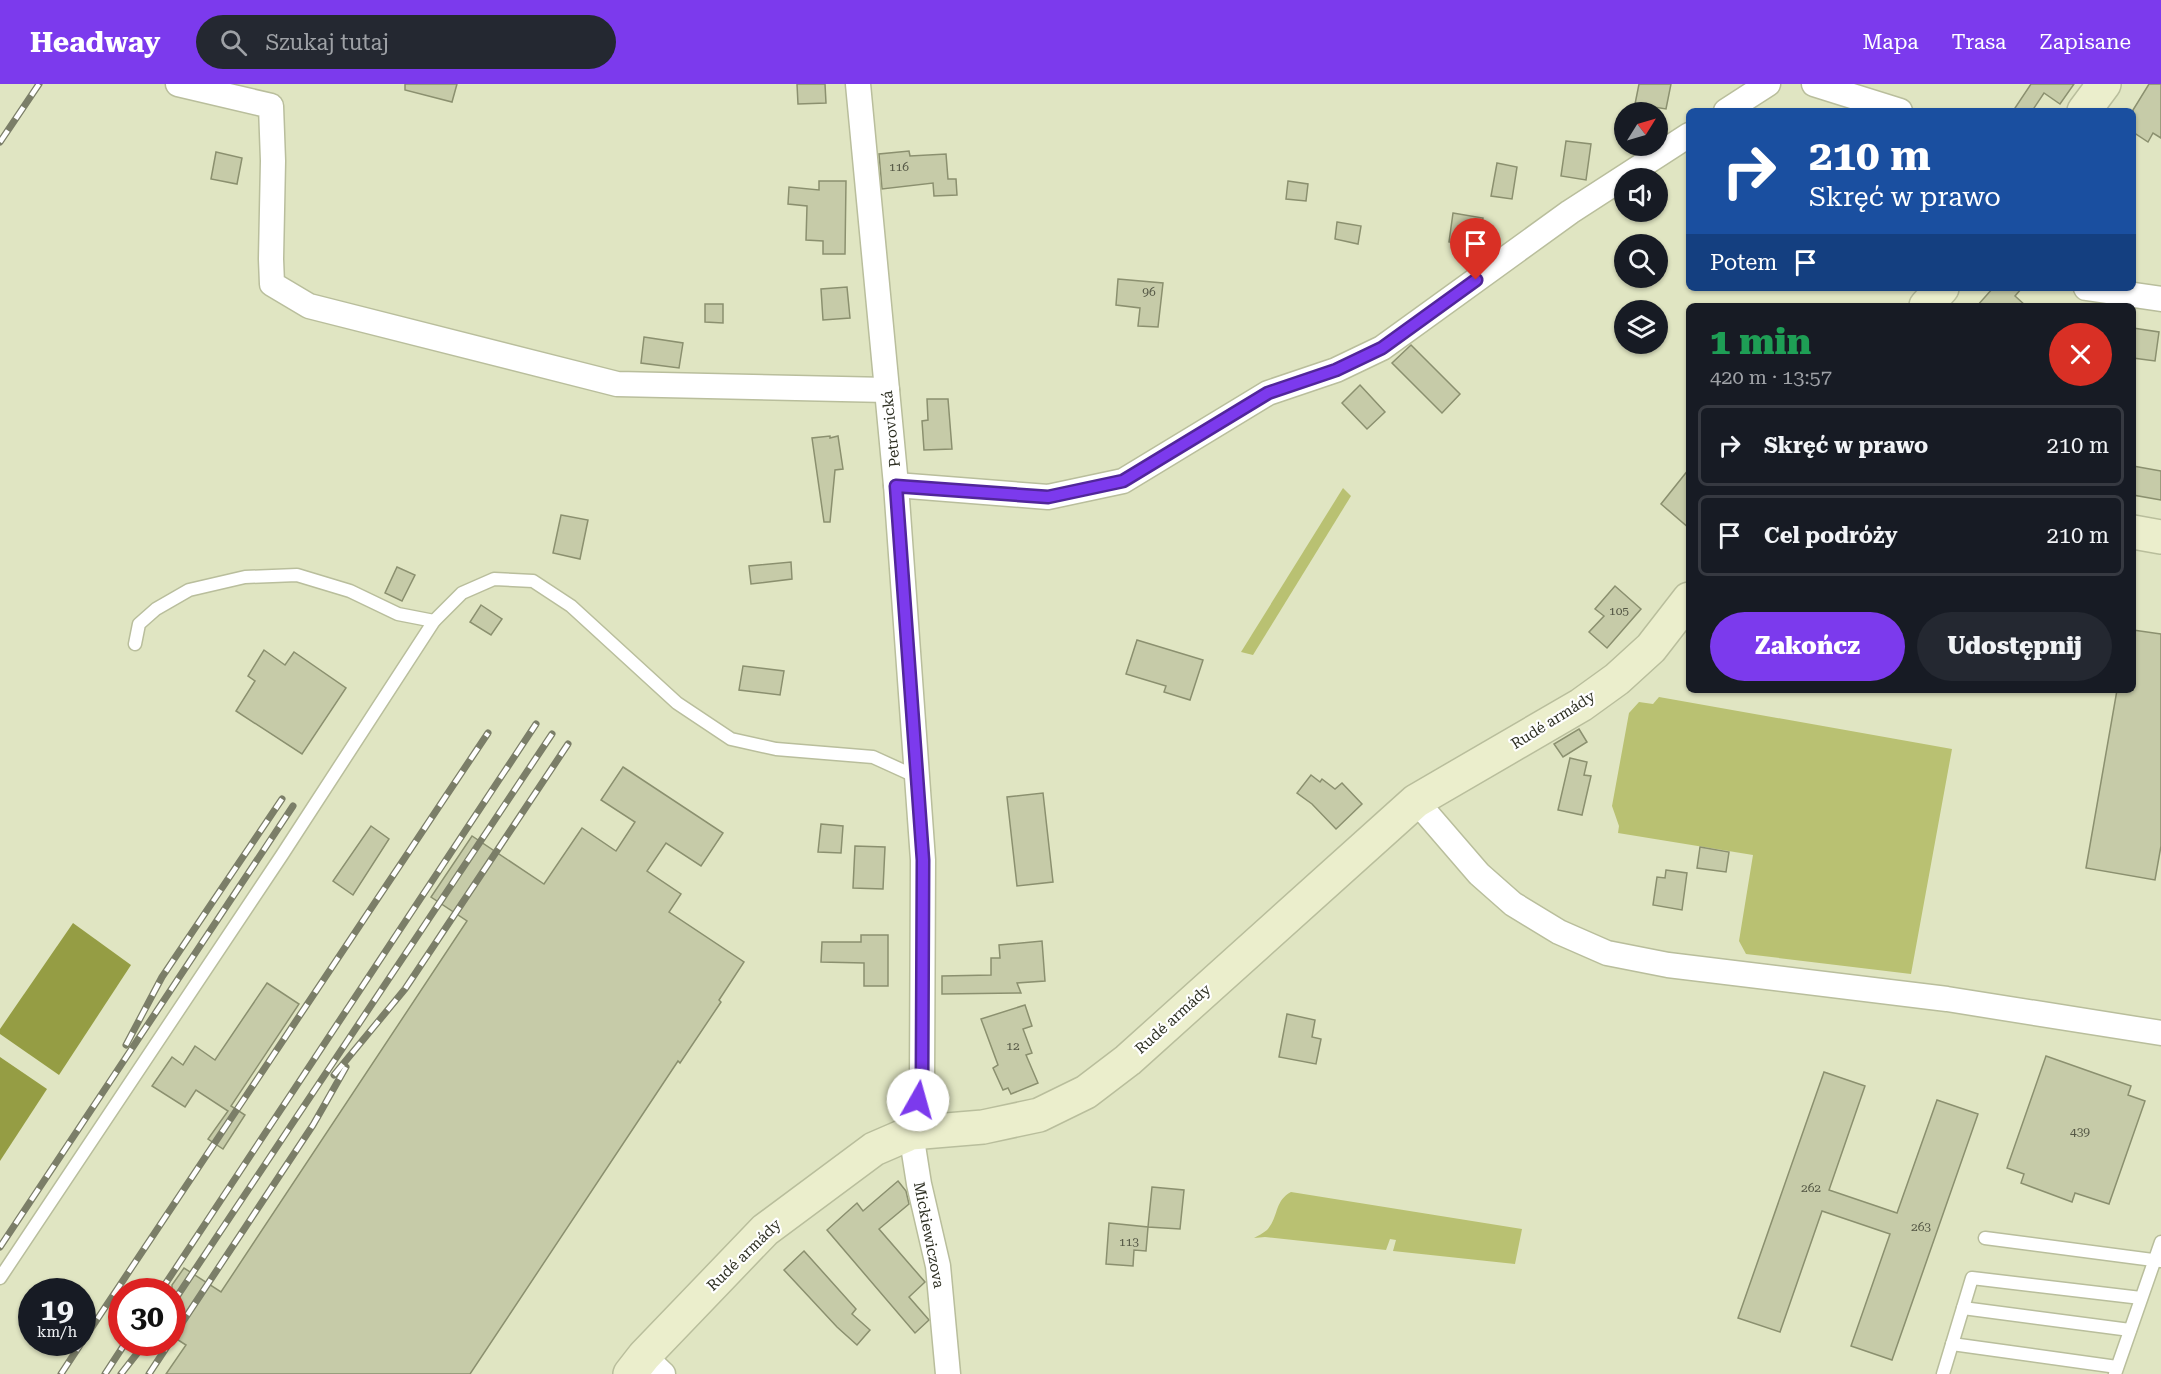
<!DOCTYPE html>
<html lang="pl">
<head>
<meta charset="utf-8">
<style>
  :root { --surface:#171b24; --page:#242831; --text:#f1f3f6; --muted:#9ea1a6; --line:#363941; --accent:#7c3aed }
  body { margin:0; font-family:"Roboto Serif",serif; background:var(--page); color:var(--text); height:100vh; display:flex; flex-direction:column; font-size:22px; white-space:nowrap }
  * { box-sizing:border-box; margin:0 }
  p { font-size:20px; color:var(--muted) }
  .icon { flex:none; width:33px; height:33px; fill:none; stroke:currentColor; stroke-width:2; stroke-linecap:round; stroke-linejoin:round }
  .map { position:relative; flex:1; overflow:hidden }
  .drawer { position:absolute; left:1686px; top:219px; width:450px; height:390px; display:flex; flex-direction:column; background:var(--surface); border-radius:9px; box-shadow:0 2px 4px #0004 }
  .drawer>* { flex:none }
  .guide { position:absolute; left:1686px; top:24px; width:450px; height:183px; border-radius:9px; box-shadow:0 2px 4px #0004; background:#1a4fa0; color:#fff; overflow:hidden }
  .needle { width:39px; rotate:53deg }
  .buttons { position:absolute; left:1614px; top:18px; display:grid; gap:12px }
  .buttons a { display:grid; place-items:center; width:54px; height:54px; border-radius:50%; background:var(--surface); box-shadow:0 2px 4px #0004; font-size:30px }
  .speed { position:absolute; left:18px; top:1194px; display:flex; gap:12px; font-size:30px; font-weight:700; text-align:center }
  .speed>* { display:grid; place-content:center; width:78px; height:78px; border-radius:50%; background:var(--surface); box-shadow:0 2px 4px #0004; line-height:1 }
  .speed small { font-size:15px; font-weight:400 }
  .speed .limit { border:9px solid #d22; background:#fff; color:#111 }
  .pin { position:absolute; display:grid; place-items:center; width:51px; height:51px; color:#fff; margin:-62px -26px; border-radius:50% 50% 50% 0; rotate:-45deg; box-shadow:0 0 6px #0007 }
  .pin .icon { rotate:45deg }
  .me { position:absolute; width:66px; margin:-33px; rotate:7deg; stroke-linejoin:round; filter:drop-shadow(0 0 4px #0008) }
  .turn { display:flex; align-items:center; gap:21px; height:126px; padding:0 24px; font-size:27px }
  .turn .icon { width:78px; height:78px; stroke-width:2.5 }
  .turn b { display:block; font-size:42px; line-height:51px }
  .then { display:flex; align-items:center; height:57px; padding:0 24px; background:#0003; gap:12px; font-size:22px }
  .round { display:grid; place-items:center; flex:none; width:63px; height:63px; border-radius:32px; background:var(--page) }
  .summary { display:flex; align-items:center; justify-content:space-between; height:102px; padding:0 24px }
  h1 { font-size:36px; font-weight:800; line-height:45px; color:#1e9e55 }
  .cta { display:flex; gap:12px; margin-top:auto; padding:12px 24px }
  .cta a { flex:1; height:69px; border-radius:36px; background:var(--accent); color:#fff; font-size:24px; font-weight:800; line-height:69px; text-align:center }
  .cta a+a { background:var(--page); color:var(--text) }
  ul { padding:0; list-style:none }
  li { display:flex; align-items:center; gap:18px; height:81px; margin:0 12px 9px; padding:0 12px; border:3px solid var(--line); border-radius:9px }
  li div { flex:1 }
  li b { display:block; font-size:22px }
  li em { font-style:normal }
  header { display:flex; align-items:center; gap:36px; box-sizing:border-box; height:84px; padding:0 30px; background:var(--accent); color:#fff }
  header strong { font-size:28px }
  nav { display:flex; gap:33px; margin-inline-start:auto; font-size:21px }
  .search { width:420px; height:54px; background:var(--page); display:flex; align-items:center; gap:15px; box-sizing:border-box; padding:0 21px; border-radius:33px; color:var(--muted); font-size:22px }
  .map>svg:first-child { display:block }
  .green { fill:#b9c172 }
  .water { fill:#959d44 }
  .building { fill:#c6cba8; stroke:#8b906f; stroke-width:1.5 }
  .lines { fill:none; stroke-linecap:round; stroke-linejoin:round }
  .lane-casing { stroke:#b9be9c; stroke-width:15 }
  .street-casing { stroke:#b9be9c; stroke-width:27 }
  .secondary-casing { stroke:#b9be9c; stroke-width:36 }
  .lane { stroke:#fff; stroke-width:12 }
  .street { stroke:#fff; stroke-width:24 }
  .secondary { stroke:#ebeecc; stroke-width:33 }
  .rail-casing { stroke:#7b7e68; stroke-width:7 }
  .rail { stroke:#fff; stroke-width:4.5; stroke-dasharray:14; stroke-linecap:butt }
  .route-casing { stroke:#51269a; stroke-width:15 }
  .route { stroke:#7c3aed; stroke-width:10 }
  .labels { text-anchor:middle; stroke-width:4.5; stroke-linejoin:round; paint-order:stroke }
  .number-label { font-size:12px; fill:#535644 }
  .street-label { font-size:15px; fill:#2d2f22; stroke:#fff }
</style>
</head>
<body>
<header>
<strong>Headway</strong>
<div class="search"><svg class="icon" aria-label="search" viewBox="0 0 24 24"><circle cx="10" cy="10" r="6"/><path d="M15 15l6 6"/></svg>Szukaj tutaj</div>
<nav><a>Mapa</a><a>Trasa</a><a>Zapisane</a></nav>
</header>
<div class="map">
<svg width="2161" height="1290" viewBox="0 0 2161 1290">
  <rect width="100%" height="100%" fill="#e0e5c2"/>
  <!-- green -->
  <g class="green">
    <polygon points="1343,404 1351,412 1253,571 1241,568"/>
    <polygon points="1659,613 1952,665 1911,890 1746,870 1739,857 1753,771 1618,749 1619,742 1612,722 1629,629 1639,618 1653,620"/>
    <path d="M1291 1108 1522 1145 1515 1180 1393 1167 1396 1156 1390 1155 1386 1166 1265 1153 1254 1154C1258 1152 1263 1149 1267 1146 1279 1133 1274 1117 1291 1108Z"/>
  </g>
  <!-- water -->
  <g class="water">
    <polygon points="73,839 131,881 59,991 0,950 0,945"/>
    <polygon points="0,973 47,1005 0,1077"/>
  </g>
  <!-- building -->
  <g class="building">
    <polygon points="405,0 457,0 452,18 405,6"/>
    <polygon points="797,0 825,0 826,19 798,20"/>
    <polygon points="1639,0 1671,0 1666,25 1635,20"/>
    <polygon points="2031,0 2074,0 2060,20 2044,9 2032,27 2013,27"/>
    <polygon points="2149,0 2161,0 2161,54 2153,49 2148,58 2133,48 2133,26"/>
    <polygon points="1566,57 1591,60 1586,96 1561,92"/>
    <polygon points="909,67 910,72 946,70 948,95 956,95 957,111 934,112 933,99 882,105 879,70"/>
    <polygon points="216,68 242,74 237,100 211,95"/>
    <polygon points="1497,79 1517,83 1512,115 1491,112"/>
    <polygon points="819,97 846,97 845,170 823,170 823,157 806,156 807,122 788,120 789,103 819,106"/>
    <polygon points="1288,97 1308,100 1306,117 1286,115"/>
    <polygon points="1453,129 1483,134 1478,163 1449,158"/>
    <polygon points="1337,138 1361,142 1358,160 1335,155"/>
    <polygon points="1118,195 1163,199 1158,243 1138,242 1140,224 1116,221"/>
    <polygon points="847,203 850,234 823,236 821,205"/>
    <polygon points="1993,204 2022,204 2015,212 2026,222 1977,222"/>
    <polygon points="705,220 723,220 723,239 705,238"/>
    <polygon points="2133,244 2159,248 2155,277 2133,274"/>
    <polygon points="644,253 683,259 679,284 641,279"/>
    <polygon points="1411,261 1460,310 1442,329 1392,279"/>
    <polygon points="1360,301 1385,328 1367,345 1342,319"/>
    <polygon points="927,315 948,315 952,365 924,366 922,337 928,336"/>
    <polygon points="830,352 830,354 838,352 843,385 835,386 830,438 824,438 812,354"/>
    <polygon points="2133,382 2161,387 2161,416 2133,411"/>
    <polygon points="1689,385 1689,444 1661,420"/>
    <polygon points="561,431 588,436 580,475 553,469"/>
    <polygon points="791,478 792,495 751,500 749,482"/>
    <polygon points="397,483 415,491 402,517 385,509"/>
    <polygon points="1615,502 1641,525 1607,564 1589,548 1604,532 1595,525"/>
    <polygon points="481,521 502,535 491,551 470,538"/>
    <polygon points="2133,546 2161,550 2161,762 2155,796 2086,784 2117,606 2133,606"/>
    <polygon points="1137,556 1203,576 1190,616 1164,608 1166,602 1126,590"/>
    <polygon points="264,566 285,581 294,568 346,604 302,670 236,627 255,597 248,592"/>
    <polygon points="743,582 784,587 780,611 739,606"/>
    <polygon points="1579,645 1587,658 1563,673 1554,660"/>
    <polygon points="1570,674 1587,678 1584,691 1591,692 1582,731 1558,726"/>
    <polygon points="623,683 723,749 701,782 666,759 647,787 681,810 669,828 744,878 719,916 721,918 680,979 678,977 470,1290 166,1290 186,1261 172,1252 172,1201 184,1184 221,1208 467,837 431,813 472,752 544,800 582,744 616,767 635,738 601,716"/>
    <polygon points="1311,691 1320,698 1322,695 1335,705 1342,699 1362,720 1336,745 1312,720 1297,709"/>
    <polygon points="1043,709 1053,798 1017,802 1007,713"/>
    <polygon points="821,740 843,742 841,769 818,768"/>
    <polygon points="371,742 389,755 353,811 333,797"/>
    <polygon points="855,762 885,763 883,805 853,804"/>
    <polygon points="1700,763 1729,768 1726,788 1697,784"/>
    <polygon points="1666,786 1687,789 1682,826 1653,821 1657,793 1665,794"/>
    <polygon points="861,851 888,851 888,902 864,902 864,879 821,878 822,858 861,858"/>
    <polygon points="1042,857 1045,897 1017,899 1021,909 942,910 942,892 991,891 991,874 1000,874 999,861"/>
    <polygon points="267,899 299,920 231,1022 245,1031 223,1065 208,1055 228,1027 196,1006 185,1023 152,1002 172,973 183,981 195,962 215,976"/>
    <polygon points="1025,921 1032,942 1023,945 1032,969 1026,971 1038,999 1011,1010 1008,1004 1003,1006 993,984 998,981 981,935"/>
    <polygon points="1287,930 1315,936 1312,953 1321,955 1316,980 1279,973"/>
    <polygon points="2046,972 2131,1002 2128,1011 2145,1017 2109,1120 2075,1109 2072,1118 2021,1099 2024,1090 2007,1084"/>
    <polygon points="1824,988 1865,1002 1829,1106 1897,1129 1937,1016 1978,1030 1892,1276 1851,1262 1890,1150 1822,1127 1780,1248 1738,1234"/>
    <polygon points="898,1097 906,1107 909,1120 879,1145 925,1198 909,1213 929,1236 915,1249 827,1146 857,1119 863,1127"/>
    <polygon points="1152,1103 1184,1106 1180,1145 1148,1143"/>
    <polygon points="1109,1139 1148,1143 1146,1167 1134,1166 1133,1182 1106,1180"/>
    <polygon points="804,1167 856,1225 852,1230 870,1246 857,1261 837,1243 784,1186"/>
  </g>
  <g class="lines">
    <defs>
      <g id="lane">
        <polyline points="135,560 139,540 156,525 189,506 245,493 297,491 350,507 398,530 434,537"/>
        <polyline points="1985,1154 2161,1177"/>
        <polyline points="0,1194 282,771 434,537 462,509 494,495 533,497 571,522 677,619 731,655 776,665 873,673 917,693"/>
        <polyline points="1963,1224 2130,1246"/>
        <polyline points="1952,1260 2117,1283"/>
        <polyline points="1943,1290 1972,1194 2141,1214"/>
        <polyline points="2115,1290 2161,1158"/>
      </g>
      <g id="street">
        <polyline points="178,0 271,22 273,77 271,175 272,200 309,222 617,300 887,306"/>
        <polyline points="858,0 896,401 923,776 922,1000 911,1049 919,1100 938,1182 948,1290"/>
        <polyline points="1814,0 1900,27"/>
        <polyline points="1726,27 1768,0"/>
        <polyline points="2086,204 2161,215"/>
        <polyline points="896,401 1048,413 1123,397 1268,309 1336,286 1382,264 1570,128 1689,51"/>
        <polyline points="1416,717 1479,790 1513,820 1559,848 1607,869 1668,881 1947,915 2161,949"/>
        <polyline points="644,1272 663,1290"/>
      </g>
      <g id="secondary">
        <polyline points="2084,27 2104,0"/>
        <polyline points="1926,222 1942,204"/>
        <polyline points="2133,448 2161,453"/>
        <polyline points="630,1290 644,1272 765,1146 874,1065 911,1049 983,1043 1039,1031 1086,1008 1128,976 1416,717 1581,621 1617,595 1651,564 1689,515"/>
      </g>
    </defs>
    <!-- lane casing -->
    <use href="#lane" class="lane-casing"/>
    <!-- street casing -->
    <use href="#street" class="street-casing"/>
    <!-- secondary casing -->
    <use href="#secondary" class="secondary-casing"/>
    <!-- lane -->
    <use href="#lane" class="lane"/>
    <!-- street -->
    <use href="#street" class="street"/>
    <!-- secondary -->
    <use href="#secondary" class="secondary"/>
    <defs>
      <g id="rail">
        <polyline points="0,58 39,0"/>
        <polyline points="126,961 162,893 282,715"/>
        <polyline points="334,991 405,905 568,660"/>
        <polyline points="0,1163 293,722"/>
        <polyline points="160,1208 536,640"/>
        <polyline points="172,1220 552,650"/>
        <polyline points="172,1254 313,1041 346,983"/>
        <polyline points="82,1258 488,649"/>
        <polyline points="61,1290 82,1258"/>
        <polyline points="105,1290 126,1258"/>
        <polyline points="121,1290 146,1258"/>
        <polyline points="149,1290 170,1258"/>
      </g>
    </defs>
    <!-- rail casing -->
    <use href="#rail" class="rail-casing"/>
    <!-- rail -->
    <use href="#rail" class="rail"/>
  </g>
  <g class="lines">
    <defs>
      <polyline id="route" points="918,1016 922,1000 923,776 896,402 1048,413 1123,397 1268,309 1336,286 1382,264 1476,196"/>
    </defs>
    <!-- route casing -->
    <use href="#route" class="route-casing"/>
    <!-- route -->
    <use href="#route" class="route"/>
  </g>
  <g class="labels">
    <!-- number labels -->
    <g class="number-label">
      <text x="899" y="87">116</text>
      <text x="1149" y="212">96</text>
      <text x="1619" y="531">105</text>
      <text x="1013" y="966">12</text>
      <text x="2080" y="1052">439</text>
      <text x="1811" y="1108">262</text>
      <text x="1921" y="1147">263</text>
      <text x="1129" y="1162">113</text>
    </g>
    <!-- street labels -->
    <g class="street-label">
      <text transform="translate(891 345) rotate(-96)" y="5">Petrovická</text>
      <text transform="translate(1553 636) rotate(-32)" y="5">Rudé armády</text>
      <text transform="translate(1173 935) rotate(-42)" y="5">Rudé armády</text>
      <text transform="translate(929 1151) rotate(79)" y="5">Mickiewiczova</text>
      <text transform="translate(744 1171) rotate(-44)" y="5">Rudé armády</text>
    </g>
  </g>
</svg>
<div class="buttons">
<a><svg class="needle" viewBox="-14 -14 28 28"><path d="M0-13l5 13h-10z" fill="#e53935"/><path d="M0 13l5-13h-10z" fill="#9ea1a6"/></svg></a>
<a><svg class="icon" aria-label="sound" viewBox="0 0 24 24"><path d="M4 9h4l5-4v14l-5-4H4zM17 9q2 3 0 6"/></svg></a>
<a><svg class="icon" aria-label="search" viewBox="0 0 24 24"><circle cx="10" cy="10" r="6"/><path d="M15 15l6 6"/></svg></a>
<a><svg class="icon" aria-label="layers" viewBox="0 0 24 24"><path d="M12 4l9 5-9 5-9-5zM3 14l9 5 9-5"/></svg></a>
</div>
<div class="speed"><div>19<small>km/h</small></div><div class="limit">30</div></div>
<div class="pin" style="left:1476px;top:196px;background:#d93025"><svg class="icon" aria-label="arrive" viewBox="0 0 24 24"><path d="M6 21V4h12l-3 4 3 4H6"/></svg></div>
<svg class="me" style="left:918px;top:1016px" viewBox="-20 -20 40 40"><circle r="19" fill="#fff"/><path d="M0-13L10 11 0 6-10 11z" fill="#7c3aed"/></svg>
<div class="guide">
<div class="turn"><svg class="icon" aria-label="right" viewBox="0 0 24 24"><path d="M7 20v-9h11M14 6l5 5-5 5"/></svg><div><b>210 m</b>Skręć w prawo</div></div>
<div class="then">Potem<svg class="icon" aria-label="arrive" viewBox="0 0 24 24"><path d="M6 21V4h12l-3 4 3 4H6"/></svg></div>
</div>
<section class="drawer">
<div class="summary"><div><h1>1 min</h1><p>420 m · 13:57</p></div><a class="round" style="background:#d93025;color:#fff"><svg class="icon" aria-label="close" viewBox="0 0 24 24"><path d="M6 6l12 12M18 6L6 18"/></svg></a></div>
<ul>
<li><svg class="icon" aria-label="right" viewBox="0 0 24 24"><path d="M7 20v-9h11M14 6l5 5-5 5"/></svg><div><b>Skręć w prawo</b></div><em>210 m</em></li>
<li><svg class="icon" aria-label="arrive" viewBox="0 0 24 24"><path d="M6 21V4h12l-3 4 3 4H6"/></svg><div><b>Cel podróży</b></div><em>210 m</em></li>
</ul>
<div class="cta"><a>Zakończ</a><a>Udostępnij</a></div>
</section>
</div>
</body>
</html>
